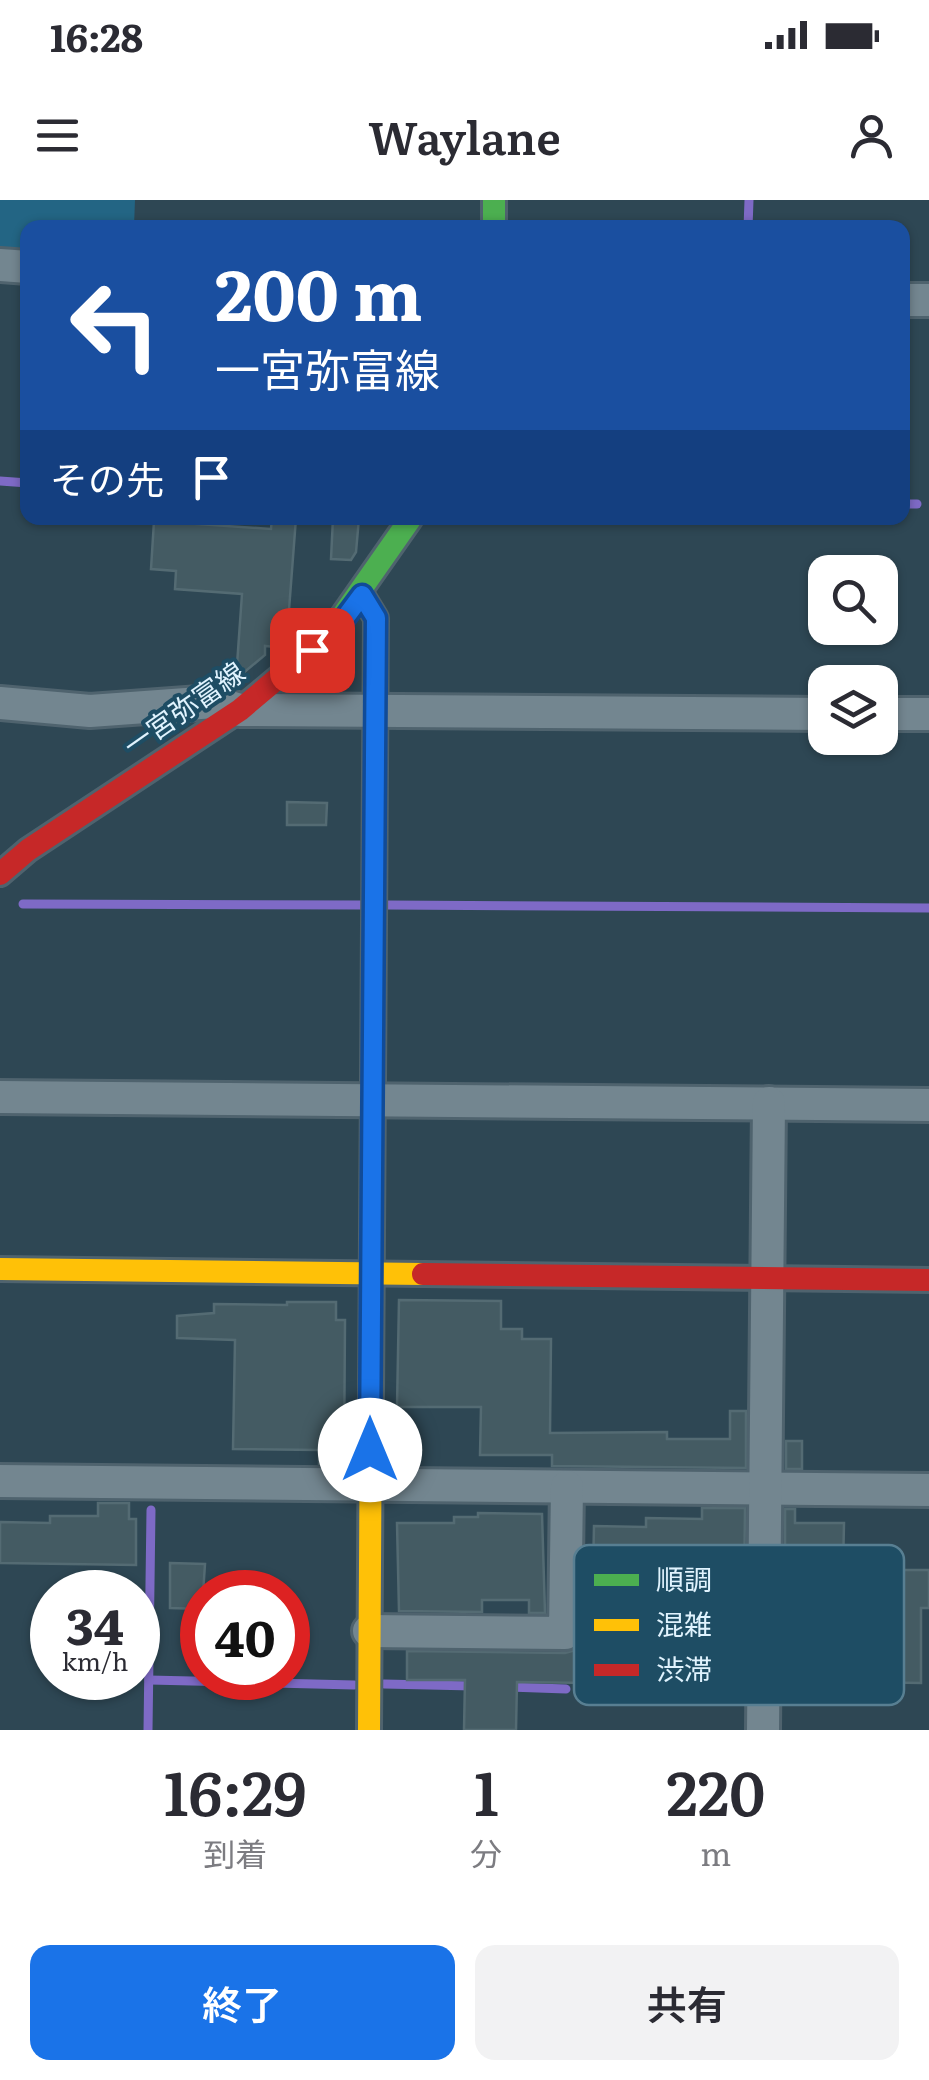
<!DOCTYPE html>
<html lang="ja">
<head>
<meta charset="utf-8">
<style>
  :root { --surface:#fff; --page:#f2f2f3; --text:#2b2b33; --muted:#7c7c81; --accent:#1a73e8 }
  body { margin:0; font-family:Literata,"Noto Sans JP",serif; background:var(--page); color:var(--text); height:100vh; display:flex; flex-direction:column; font-size:38px; white-space:nowrap }
  * { box-sizing:border-box; margin:0 }
  p { font-size:32px; color:var(--muted) }
  .icon { flex:none; width:55px; height:55px; fill:none; stroke:currentColor; stroke-width:2; stroke-linecap:round; stroke-linejoin:round }
  .map { position:relative; height:1530px; overflow:hidden }
  .details { display:flex; flex-direction:column; background:var(--surface); flex:1 }
  .details>* { flex:none }
  .top-card { position:absolute; left:20px; top:20px; width:890px; height:305px; border-radius:20px; box-shadow:0 2px 8px #0004; background:#1a4fa0; color:#fff; overflow:hidden }
  .controls { position:absolute; left:808px; top:355px; display:grid; gap:20px }
  .controls a { display:grid; place-items:center; width:90px; height:90px; border-radius:20px; background:var(--surface); box-shadow:0 2px 8px #0004; font-size:50px }
  .speed { position:absolute; left:30px; top:1370px; display:flex; gap:20px; font-size:50px; font-weight:700; text-align:center }
  .speed>* { display:grid; place-content:center; width:130px; height:130px; border-radius:50%; background:var(--surface); box-shadow:0 2px 8px #0004; line-height:1 }
  .speed small { font-size:25px; font-weight:400 }
  .speed .limit { border:15px solid #d22; background:#fff; color:#111 }
  .pin { position:absolute; display:grid; place-items:center; width:85px; height:85px; color:#fff; margin:-42px; border-radius:20px; box-shadow:0 5px 15px #0006 }
  .me { position:absolute; width:110px; margin:-55px; rotate:0deg; stroke-linejoin:round; filter:drop-shadow(0 0 8px #0008) }
  .turn { display:flex; align-items:center; gap:35px; height:210px; padding:0 30px; font-size:45px }
  .turn .icon { width:130px; height:130px; stroke-width:2.5 }
  .turn b { display:block; font-size:70px; line-height:85px }
  .then { display:flex; align-items:center; height:95px; padding:0 30px; background:#0003; gap:20px; font-size:38px }
  .eta { display:flex; justify-content:space-evenly; align-items:center; height:170px; text-align:center }
  .eta b { font-size:60px; font-weight:600; line-height:70px }
  .action { display:flex; gap:20px; margin-top:auto; padding:20px 30px }
  .action a { flex:1; height:115px; border-radius:20px; background:var(--accent); color:#fff; font-size:40px; font-weight:600; line-height:115px; text-align:center }
  .action a+a { background:var(--page); color:var(--text) }
  .status { display:flex; justify-content:space-between; align-items:center; height:70px; padding:0 50px; background:var(--surface); direction:ltr }
  .status svg { height:28px; fill:currentColor }
  header { display:flex; justify-content:space-between; align-items:center; height:130px; padding:0 30px; background:var(--surface); font-size:45px; font-weight:600 }
  .map>svg:first-child { display:block }
  .green { fill:#236584 }
  .lines { fill:none; stroke-linecap:round; stroke-linejoin:round }
  .stream { stroke:#7e6ac6; stroke-width:9 }
  .building { fill:#445b63; stroke:#546b73; stroke-width:2.5; fill-rule:evenodd }
  .street-casing { stroke:#4f636e; stroke-width:38 }
  .fast-casing { stroke:#4f636e; stroke-width:28 }
  .slow-casing { stroke:#4f636e; stroke-width:28 }
  .jam-casing { stroke:#4f636e; stroke-width:28 }
  .street { stroke:#738690; stroke-width:32 }
  .fast { stroke:#4caf50; stroke-width:22 }
  .slow { stroke:#ffc107; stroke-width:22 }
  .jam { stroke:#c62828; stroke-width:22 }
  .route-casing { stroke:#114b97; stroke-width:25 }
  .route { stroke:#1a73e8; stroke-width:18 }
  .labels { text-anchor:middle; stroke-width:8; stroke-linejoin:round; paint-order:stroke }
  .street-label { font-size:28px; fill:#e0f3fe; stroke:#1e4d64 }
  .key { fill:#1e4d64; stroke:#587f92; stroke-width:2.5 }
  .key-label { font-size:28px; fill:#e0f3fe }
</style>
</head>
<body>
<div class="status"><b>16:28</b><svg viewBox="0 0 49 12"><path d="M0 12V9h3v3zM5 12V6h3v6zM10 12V3h3v9zM15 12V0h3v12zM26 1h20v11H26zM47 4h2v5h-2z"/></svg></div>
<header><svg class="icon" aria-label="menu" viewBox="0 0 24 24"><path d="M4 6h16M4 12h16M4 18h16"/></svg>Waylane<svg class="icon" aria-label="person" viewBox="0 0 24 24"><circle cx="12" cy="8" r="4"/><path d="M4 21q1-7 8-7t8 7"/></svg></header>
<div class="map">
<svg width="929" height="1530" viewBox="0 0 929 1530">
  <rect width="100%" height="100%" fill="#2e4754"/>
  <!-- green -->
  <polygon class="green" points="0,0 135,0 134,27 28,28 27,51 0,49"/>
  <g class="lines">
    <!-- stream -->
    <g class="stream">
      <polyline points="748,28 749,0"/>
      <polyline points="0,281 28,283"/>
      <polyline points="902,304 917,304"/>
      <polyline points="23,704 362,705"/>
      <polyline points="387,705 929,708"/>
      <polyline points="149,1480 354,1485"/>
      <polyline points="384,1484 473,1486"/>
      <polyline points="509,1487 566,1489"/>
      <polyline points="148,1530 151,1310"/>
    </g>
  </g>
  <!-- building -->
  <g class="building">
    <polygon points="272,318 296,318 287,436 275,447 265,446 265,455 236,479 242,394 175,389 176,371 151,369 154,321 271,329"/>
    <polygon points="333,318 359,318 356,352 351,360 331,359"/>
    <polygon points="287,602 327,603 326,625 287,625"/>
    <polygon points="399,1100 501,1101 501,1129 522,1129 522,1139 551,1139 550,1233 667,1232 667,1239 730,1239 730,1211 746,1211 746,1268 552,1266 552,1255 480,1255 481,1207 397,1207"/>
    <polygon points="287,1102 336,1102 336,1120 345,1120 344,1264 319,1264 319,1250 233,1249 235,1140 177,1138 177,1116 214,1113 214,1104 287,1105"/>
    <rect x="786" y="1241" width="16" height="28"/>
    <polygon points="98,1303 129,1303 129,1319 136,1319 136,1365 0,1363 0,1322 50,1323 50,1316 98,1316"/>
    <path d="M702 1308H745L743 1479H735V1485L517 1482 516 1530H464L465 1480H407V1451L565 1453 576 1450 585 1433 586 1372 593 1373 594 1326 646 1327V1318L702 1319ZM623 1390H669L668 1451H624Z"/>
    <polygon points="785,1309 795,1309 795,1323 844,1323 843,1370 929,1370 929,1408 921,1408 921,1483 798,1481 799,1361 785,1361"/>
    <polygon points="478,1313 542,1314 545,1413 529,1413 529,1400 482,1400 482,1412 399,1411 397,1323 454,1323 454,1317 478,1317"/>
    <polygon points="170,1363 205,1364 202,1409 170,1408"/>
  </g>
  <g class="lines">
    <defs>
      <g id="street">
        <polyline points="0,65 28,67"/>
        <polyline points="902,100 929,100"/>
        <polyline points="0,503 90,511 214,502 240,510 825,514"/>
        <polyline points="880,514 929,514"/>
        <polyline points="0,897 929,905"/>
        <polyline points="0,1281 929,1290"/>
        <polyline points="369,1431 565,1433 567,1287"/>
        <polyline points="763,1530 769,903"/>
      </g>
      <g id="fast">
        <polyline points="494,0 494,28"/>
        <polyline points="362,395 376,418 372,1034"/>
        <polyline points="329,435 411,318"/>
      </g>
      <g id="slow">
        <polyline points="0,1069 423,1074"/>
        <polyline points="369,1530 372,1034"/>
      </g>
      <g id="jam">
        <polyline points="0,674 28,650 240,510 329,435"/>
        <polyline points="423,1074 929,1080"/>
      </g>
    </defs>
    <!-- street casing -->
    <use href="#street" class="street-casing"/>
    <!-- fast casing -->
    <use href="#fast" class="fast-casing"/>
    <!-- slow casing -->
    <use href="#slow" class="slow-casing"/>
    <!-- jam casing -->
    <use href="#jam" class="jam-casing"/>
    <!-- street -->
    <use href="#street" class="street"/>
    <!-- fast -->
    <use href="#fast" class="fast"/>
    <!-- slow -->
    <use href="#slow" class="slow"/>
    <!-- jam -->
    <use href="#jam" class="jam"/>
  </g>
  <g class="lines">
    <defs>
      <polyline id="route" points="312,450 336,430 362,395 376,418 370,1250"/>
    </defs>
    <!-- route casing -->
    <use href="#route" class="route-casing"/>
    <!-- route -->
    <use href="#route" class="route"/>
  </g>
  <g class="labels">
    <!-- street labels -->
    <g class="street-label">
      <text transform="translate(184 509) rotate(-35)" y="10">一宮弥富線</text>
    </g>
  </g>
  <!-- legend -->
  <rect x="574" y="1345" width="330" height="160" rx="15" class="key"/>
  <rect x="594" y="1374" width="45" height="12" fill="#4caf50"/>
  <rect x="594" y="1419" width="45" height="12" fill="#ffc107"/>
  <rect x="594" y="1464" width="45" height="12" fill="#c62828"/>
  <g class="key-label">
    <text x="656" y="1390">順調</text>
    <text x="656" y="1435">混雑</text>
    <text x="656" y="1480">渋滞</text>
  </g>
</svg>
<div class="controls">
<a><svg class="icon" aria-label="search" viewBox="0 0 24 24"><circle cx="10" cy="10" r="6"/><path d="M15 15l6 6"/></svg></a>
<a><svg class="icon" aria-label="layers" viewBox="0 0 24 24"><path d="M12 4l9 5-9 5-9-5zM3 14l9 5 9-5"/></svg></a>
</div>
<div class="speed"><div>34<small>km/h</small></div><div class="limit">40</div></div>
<div class="pin" style="left:312px;top:450px;background:#d93025"><svg class="icon" aria-label="arrive" viewBox="0 0 24 24"><path d="M6 21V4h12l-3 4 3 4H6"/></svg></div>
<svg class="me" style="left:370px;top:1250px" viewBox="-20 -20 40 40"><circle r="19" fill="#fff"/><path d="M0-13L10 11 0 6-10 11z" fill="#1a73e8"/></svg>
<div class="top-card">
<div class="turn"><svg class="icon" aria-label="left" viewBox="0 0 24 24"><path d="M17 20v-9H6M10 6l-5 5 5 5"/></svg><div><b>200 m</b>一宮弥富線</div></div>
<div class="then">その先<svg class="icon" aria-label="arrive" viewBox="0 0 24 24"><path d="M6 21V4h12l-3 4 3 4H6"/></svg></div>
</div>
</div>
<section class="details">
<div class="eta">
<div><b>16:29</b><p>到着</p></div>
<div><b>1</b><p>分</p></div>
<div><b>220</b><p>m</p></div>
</div>
<div class="action"><a>終了</a><a>共有</a></div>
</section>
</body>
</html>
